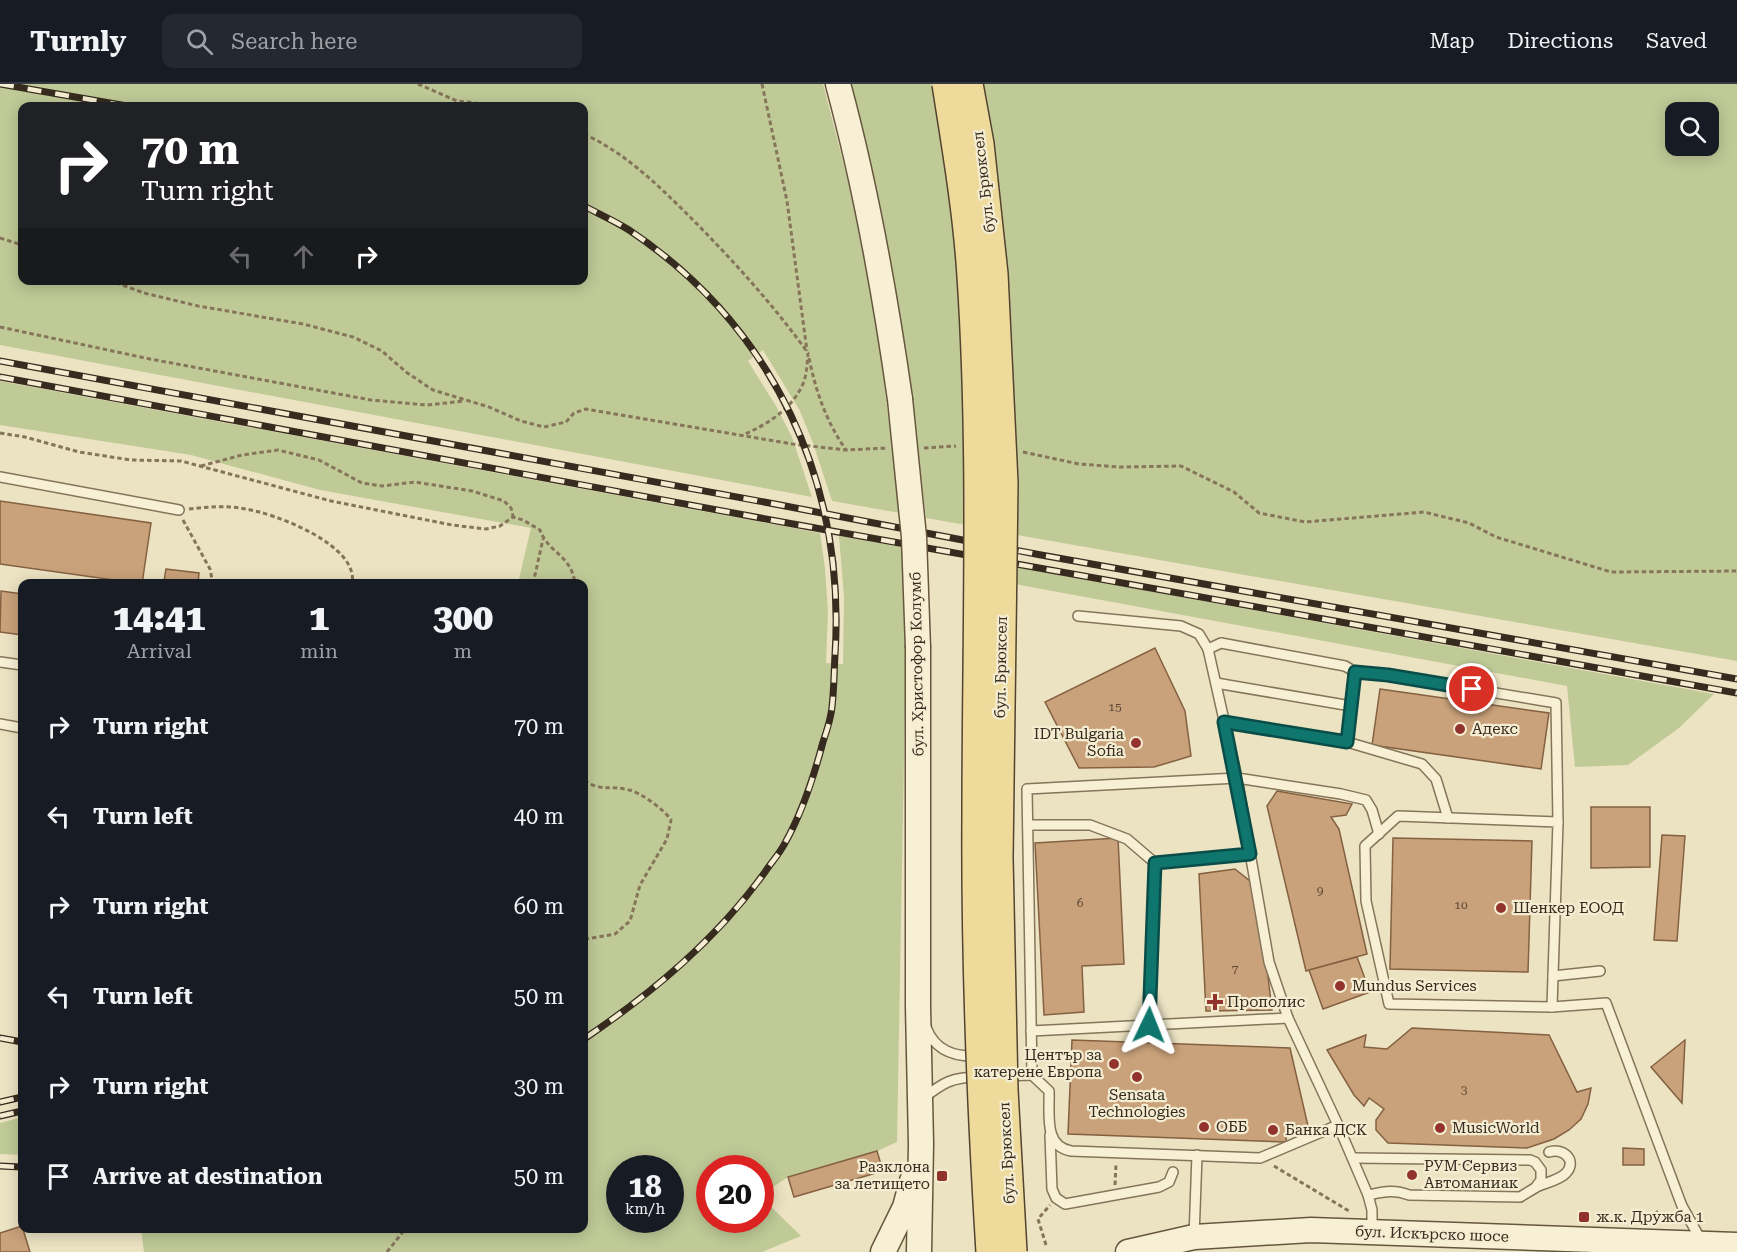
<!DOCTYPE html>
<html lang="en">
<head>
<meta charset="utf-8">
<style>
  :root { --surface:#171b24; --page:#242831; --text:#f1f3f6; --muted:#9ea1a6; --line:#363941 }
  body { margin:0; font-family:"Roboto Serif",serif; background:var(--page); color:var(--text); height:100vh; display:flex; flex-direction:column; font-size:22px; white-space:nowrap }
  * { box-sizing:border-box; margin:0 }
  p { font-size:20px; color:var(--muted) }
  .icon { flex:none; width:33px; height:33px; fill:none; stroke:currentColor; stroke-width:2; stroke-linecap:round; stroke-linejoin:round }
  .map { position:relative; flex:1; overflow:hidden }
  .sheet { position:absolute; left:18px; top:495px; width:570px; height:654px; display:flex; flex-direction:column; background:var(--surface); border-radius:12px; box-shadow:0 3px 15px #0003 }
  .sheet>* { flex:none }
  .guide { position:absolute; left:18px; top:18px; width:570px; height:183px; border-radius:12px; box-shadow:0 3px 15px #0003; background:#202124; color:#fff; overflow:hidden }
  .controls { position:absolute; left:1665px; top:18px; display:grid; gap:12px }
  .controls a { display:grid; place-items:center; width:54px; height:54px; border-radius:12px; background:var(--surface); box-shadow:0 3px 15px #0003; font-size:30px }
  .speed { position:absolute; left:606px; top:1071px; display:flex; gap:12px; font-size:30px; font-weight:700; text-align:center }
  .speed>* { display:grid; place-content:center; width:78px; height:78px; border-radius:50%; background:var(--surface); box-shadow:0 3px 15px #0003; line-height:1 }
  .speed small { font-size:15px; font-weight:400 }
  .speed .limit { border:9px solid #d22; background:#fff; color:#111 }
  .pin { position:absolute; display:grid; place-items:center; width:51px; height:51px; color:#fff; margin:-26px; border:3px solid #fff; border-radius:50%; box-shadow:0 2px 6px #0007 }
  .me { position:absolute; width:66px; margin:-33px; rotate:2deg; stroke-linejoin:round; filter:drop-shadow(0 0 4px #0008) }
  .turn { display:flex; align-items:center; gap:21px; height:126px; padding:0 24px; font-size:27px }
  .turn .icon { width:78px; height:78px; stroke-width:2.5 }
  .turn b { display:block; font-size:42px; line-height:51px }
  .lanes { display:flex; align-items:center; height:57px; padding:0 24px; background:#0003; justify-content:center; gap:30px; direction:ltr }
  .lanes .off { opacity:.35 }
  .eta { display:flex; justify-content:space-evenly; align-items:center; height:102px; text-align:center }
  .eta b { font-size:36px; font-weight:800; line-height:42px }
  ul { padding:0; list-style:none }
  li { display:flex; align-items:center; gap:18px; height:90px; padding:0 24px }
  li div { flex:1 }
  li b { display:block; font-size:22px }
  li em { font-style:normal }
  header { display:flex; align-items:center; gap:36px; box-sizing:border-box; height:84px; padding:0 30px; background:var(--surface); border-bottom:2px solid var(--line) }
  header strong { font-size:28px }
  nav { display:flex; gap:33px; margin-inline-start:auto; font-size:21px }
  .search { width:420px; height:54px; background:var(--page); display:flex; align-items:center; gap:15px; box-sizing:border-box; padding:0 21px; border-radius:12px; color:var(--muted); font-size:22px }
  .map>svg:first-child { display:block }
  .green { fill:#c0ca97; fill-rule:evenodd }
  .building { fill:#c9a17a; stroke:#846141; stroke-width:1.5 }
  .lines { fill:none; stroke-linecap:round; stroke-linejoin:round }
  .lane-casing { stroke:#85755a; stroke-width:12 }
  .secondary-casing { stroke:#67563e; stroke-width:27 }
  .path { stroke:#85755a; stroke-width:3; stroke-dasharray:4.5 3; stroke-linecap:butt }
  .lane { stroke:#f7f0d5; stroke-width:9 }
  .secondary { stroke:#f7f0d5; stroke-width:24 }
  .rail-casing { stroke:#362b1e; stroke-width:7 }
  .rail { stroke:#f4edd2; stroke-width:4.5; stroke-dasharray:14; stroke-linecap:butt }
  .secondary-bridge-casing { stroke:#67563e; stroke-width:27; stroke-linecap:butt }
  .primary-bridge-casing { stroke:#53432f; stroke-width:30; stroke-linecap:butt }
  .secondary-bridge { stroke:#f7f0d5; stroke-width:24 }
  .primary-bridge { stroke:#eedb9c; stroke-width:27 }
  .route-casing { stroke:#0a4d48; stroke-width:15 }
  .route { stroke:#0f766e; stroke-width:10 }
  .poi-dot { fill:#92342d; stroke:#f4edd2; stroke-width:2 }
  .labels { text-anchor:middle; stroke-width:4.5; stroke-linejoin:round; paint-order:stroke }
  .number-label { font-size:12px; fill:#5b4835 }
  .street-label { font-size:15px; fill:#362b1e; stroke:#f4edd2 }
  .poi-label { font-size:15px; fill:#362b1e; stroke:#f4edd2; text-anchor:start }
</style>
</head>
<body>
<header>
<strong>Turnly</strong>
<div class="search"><svg class="icon" aria-label="search" viewBox="0 0 24 24"><circle cx="10" cy="10" r="6"/><path d="M15 15l6 6"/></svg>Search here</div>
<nav><a>Map</a><a>Directions</a><a>Saved</a></nav>
</header>
<div class="map">
<svg width="1737" height="1168" viewBox="0 0 1737 1168">
  <rect width="100%" height="100%" fill="#ece3c3"/>
  <!-- green -->
  <g class="green">
    <path d="M0 0H823L860 143 876 232 900 429 832 417 813 359 800 327 763 266 748 277 776 322 792 353 812 413 0 261ZM22 22H584V196H22Z"/>
    <path d="M848 0H935C960 146 966 294 966 441L926 434C918 365 911 295 899 226 886 151 868 74 848 0Z"/>
    <path d="M983 0H1737V577L1017 451 1008 187 996 89ZM1676 28H1708V62H1676Z"/>
    <path d="M0 297 820 449 825 484 828 528 826 579 843 580 844 513 839 452 902 463 906 564 897 1058 877 1067 788 1093 761 1111 760 1084H710V1136H760L761 1113 801 1152 762 1168H144L141 1145 584 1144V500L518 499 531 444 320 406 191 371 0 341ZM620 1084H670V1136H620Z"/>
    <polygon points="1016,483 1714,610 1679,644 1628,681 1575,683 1567,602 1015,500"/>
    <polygon points="22,1033 22,1071 0,1070 0,1039"/>
  </g>
  <!-- building -->
  <g class="building">
    <polygon points="0,417 151,439 142,500 0,480"/>
    <polygon points="166,485 199,489 198,500 157,500 158,496 164,497"/>
    <polygon points="1,507 22,510 22,551 0,548"/>
    <polygon points="1155,564 1185,627 1191,672 1154,683 1079,684 1045,618"/>
    <polygon points="1380,605 1549,629 1541,685 1372,661"/>
    <polygon points="1277,707 1352,720 1346,731 1331,733 1339,745 1367,870 1306,887 1267,722"/>
    <polygon points="1591,723 1650,723 1650,783 1591,784"/>
    <polygon points="1662,751 1685,752 1677,857 1654,856"/>
    <polygon points="1118,754 1124,880 1082,882 1084,928 1044,931 1035,759"/>
    <polygon points="1393,754 1532,757 1528,888 1390,885"/>
    <polygon points="1235,785 1250,797 1262,843 1272,926 1206,927 1199,790"/>
    <polygon points="1357,873 1370,908 1323,925 1309,886"/>
    <polygon points="1412,944 1549,951 1577,1008 1591,1004 1588,1020 1581,1035 1569,1046 1554,1055 1527,1064 1388,1059 1376,1046 1376,1036 1384,1025 1369,1014 1364,1022 1354,1011 1327,966 1366,951 1364,963 1387,965"/>
    <polygon points="1072,956 1290,964 1308,1042 1287,1041 1286,1058 1068,1050"/>
    <polygon points="1685,956 1682,1019 1651,983"/>
    <polygon points="1623,1064 1644,1065 1644,1081 1623,1081"/>
    <polygon points="877,1067 883,1087 794,1113 788,1093"/>
    <polygon points="22,1142 30,1168 0,1168 0,1149"/>
  </g>
  <g class="lines">
    <defs>
      <g id="lane">
        <polyline points="0,393 179,426"/>
        <polyline points="1078,532 1181,542 1199,550 1208,565 1237,694 1269,878 1288,934 1338,1041 1368,1111 1372,1126 1372,1148"/>
        <polyline points="1208,565 1221,559 1345,582 1355,588 1388,591 1556,619 1558,738"/>
        <polyline points="0,578 22,581"/>
        <polyline points="1216,599 1351,622"/>
        <polyline points="1224,638 1347,658 1355,588"/>
        <polyline points="0,640 22,644"/>
        <polyline points="1347,658 1422,680 1436,695 1448,734"/>
        <polygon points="1398,732 1558,738 1552,923 1389,920 1366,817 1365,762"/>
        <polyline points="1028,741 1090,741 1127,755 1155,779 1250,770"/>
        <polyline points="1553,892 1600,887"/>
        <polyline points="1552,923 1606,919 1682,1122 1702,1158"/>
        <polyline points="1150,941 1155,779"/>
        <path d="M926 943C935 967 954 973 977 972"/>
        <polyline points="1031,947 1288,934"/>
        <polyline points="1005,992 1032,991"/>
        <path d="M922 1015C944 998 952 993 980 993"/>
        <path d="M1338 1041 1260 1074 1071 1067C1043 1062 1050 1029 1049 1007L1032 991 1027 705 1237 694 1341 710 1366 716 1372 726 1379 750"/>
        <polyline points="1050,1051 1052,1105 1056,1114 1065,1120 1159,1103 1169,1098 1173,1088"/>
        <path d="M1353 1074 1530 1076 1535 1078 1541 1086V1096L1535 1104 1520 1113 1409 1111C1394 1105 1383 1108 1368 1111"/>
        <path d="M1536 1103C1545 1099 1560 1096 1566 1089 1578 1076 1562 1063 1549 1068"/>
        <polyline points="1194,1153 1197,1071"/>
      </g>
      <g id="secondary">
        <path d="M838 0C866 103 885 210 900 315"/>
        <polyline points="918,564 918,923 921,1060 919,1168"/>
        <polyline points="883,1168 905,1123 912,1097"/>
        <polyline points="1128,1168 1194,1153 1311,1146 1737,1161"/>
      </g>
    </defs>
    <!-- lane casing -->
    <use href="#lane" class="lane-casing"/>
    <!-- secondary casing -->
    <use href="#secondary" class="secondary-casing"/>
    <!-- path -->
    <g class="path">
      <polyline points="418,0 457,17 503,22"/>
      <polyline points="762,0 787,117 807,267"/>
      <path d="M584 50C628 70 664 107 698 141 737 181 775 223 808 269 807 280 807 292 802 302 791 325 768 340 745 350"/>
      <polyline points="0,154 22,161"/>
      <polyline points="109,196 144,209 198,222 303,240 353,253 382,267 406,288 433,306 489,323 521,337 544,343 566,338 574,329 586,325 792,360 846,366 888,364"/>
      <polyline points="0,243 150,275 371,316 427,321 465,317"/>
      <path d="M809 274C816 308 826 337 846 366"/>
      <path d="M0 349 25 353 79 368 131 376 181 377 331 417 452 441 486 445 500 442 513 433 523 436 540 446C548 469 572 471 575 500"/>
      <polyline points="924,364 956,362"/>
      <polyline points="1023,368 1079,380 1120,383 1181,382 1234,408 1259,429 1305,438 1424,428 1469,439 1496,453 1611,488 1737,487"/>
      <polyline points="201,382 242,371 278,366 319,376 362,399 382,402 415,398 472,407 504,417 511,424 513,432"/>
      <path d="M189 425C208 423 227 421 245 425 274 429 360 461 352 500"/>
      <polyline points="183,436 210,485 213,500"/>
      <polyline points="533,500 543,455"/>
      <path d="M584 697C604 708 611 701 629 706 640 708 665 726 671 736L667 755 640 801 630 837 615 850 586 855"/>
      <polyline points="1274,1082 1349,1127"/>
      <polyline points="1115,1101 1116,1080"/>
      <polyline points="1656,1127 1659,1131"/>
      <polyline points="1046,1161 1038,1135 1050,1121"/>
      <polyline points="387,1168 406,1144"/>
    </g>
    <!-- lane -->
    <use href="#lane" class="lane"/>
    <!-- secondary -->
    <use href="#secondary" class="secondary"/>
    <defs>
      <g id="rail">
        <polyline points="0,0 127,22"/>
        <path d="M584 122C599 130 615 137 629 146 774 243 846 399 835 571 834 588 834 606 832 623 831 634 827 646 823 658 814 692 803 727 785 759 780 769 771 779 765 788 716 856 652 909 584 955"/>
        <polyline points="0,277 780,421 1041,471 1737,595"/>
        <polyline points="0,293 782,438 1737,609"/>
        <polyline points="0,954 22,958"/>
        <polyline points="0,1018 22,1013"/>
        <polyline points="0,1032 22,1027"/>
        <polyline points="0,1082 22,1083"/>
      </g>
    </defs>
    <!-- rail casing -->
    <use href="#rail" class="rail-casing"/>
    <!-- rail -->
    <use href="#rail" class="rail"/>
    <defs>
      <polyline id="secondary-bridge" points="900,315 914,453 918,564"/>
      <g id="primary-bridge">
        <path d="M946 0C956 64 967 128 971 192 983 372 976 553 976 733 975 878 981 1023 990 1168"/>
        <polyline points="969,0 980,60 994,190 1004,399 999,774 1004,1006 1013,1168"/>
      </g>
    </defs>
    <!-- secondary-bridge casing -->
    <use href="#secondary-bridge" class="secondary-bridge-casing"/>
    <!-- primary-bridge casing -->
    <use href="#primary-bridge" class="primary-bridge-casing"/>
    <!-- secondary-bridge -->
    <use href="#secondary-bridge" class="secondary-bridge"/>
    <!-- primary-bridge -->
    <use href="#primary-bridge" class="primary-bridge"/>
  </g>
  <g class="lines">
    <defs>
      <polyline id="route" points="1149,941 1155,779 1250,770 1224,638 1347,658 1355,588 1388,591 1472,605"/>
    </defs>
    <!-- route casing -->
    <use href="#route" class="route-casing"/>
    <!-- route -->
    <use href="#route" class="route"/>
  </g>
  <!-- markers -->
  <g class="poi-dot">
    <circle cx="1460" cy="645" r="6"/>
    <circle cx="1136" cy="659" r="6"/>
    <circle cx="1501" cy="824" r="6"/>
    <circle cx="1340" cy="902" r="6"/>
    <path d="M1212 909h6v6h6v6h-6v6h-6v-6h-6v-6h6z"/>
    <circle cx="1114" cy="980" r="6"/>
    <circle cx="1137" cy="993" r="6"/>
    <circle cx="1204" cy="1043" r="6"/>
    <circle cx="1440" cy="1044" r="6"/>
    <circle cx="1273" cy="1046" r="6"/>
    <circle cx="1412" cy="1091" r="6"/>
    <rect x="936" y="1086" width="12" height="12" rx="3"/>
    <rect x="1578" y="1127" width="12" height="12" rx="3"/>
  </g>
  <g class="labels">
    <!-- number labels -->
    <g class="number-label">
      <text x="1115" y="627">15</text>
      <text x="1320" y="811">9</text>
      <text x="1080" y="823">6</text>
      <text x="1461" y="825">10</text>
      <text x="1235" y="889">7</text>
      <text x="1464" y="1010">3</text>
    </g>
    <!-- street labels -->
    <g class="street-label">
      <text transform="translate(984 98) rotate(-97)" y="5">бул. Брюксел</text>
      <text transform="translate(917 580) rotate(-91)" y="5">бул. Христофор Колумб</text>
      <text transform="translate(1001 583) rotate(-89)" y="5">бул. Брюксел</text>
      <text transform="translate(1007 1069) rotate(-93)" y="5">бул. Брюксел</text>
      <text transform="translate(1432 1150) rotate(2)" y="5">бул. Искърско шосе</text>
    </g>
    <!-- poi labels -->
    <g class="poi-label">
      <text x="1472" y="650">Адекс</text>
      <text x="1124" y="655" text-anchor="end">IDT Bulgaria<tspan x="1124" dy="17">Sofia</tspan></text>
      <text x="1513" y="829">Шенкер ЕООД</text>
      <text x="1352" y="907">Mundus Services</text>
      <text x="1227" y="923">Прополис</text>
      <text x="1102" y="976" text-anchor="end">Център за<tspan x="1102" dy="17">катерене Европа</tspan></text>
      <text x="1137" y="1016" text-anchor="middle">Sensata<tspan x="1137" dy="17">Technologies</tspan></text>
      <text x="1216" y="1048">ОББ</text>
      <text x="1452" y="1049">MusicWorld</text>
      <text x="1285" y="1051">Банка ДСК</text>
      <text x="1424" y="1087">РУМ Сервиз<tspan x="1424" dy="17">Автоманиак</tspan></text>
      <text x="930" y="1088" text-anchor="end">Разклона<tspan x="930" dy="17">за летището</tspan></text>
      <text x="1596" y="1138">ж.к. Дружба 1</text>
    </g>
  </g>
</svg>
<div class="controls">
<a><svg class="icon" aria-label="search" viewBox="0 0 24 24"><circle cx="10" cy="10" r="6"/><path d="M15 15l6 6"/></svg></a>
</div>
<div class="speed"><div>18<small>km/h</small></div><div class="limit">20</div></div>
<div class="pin" style="left:1472px;top:605px;background:#d93025"><svg class="icon" aria-label="arrive" viewBox="0 0 24 24"><path d="M6 21V4h12l-3 4 3 4H6"/></svg></div>
<svg class="me" style="left:1149px;top:941px" viewBox="-20 -20 40 40"><path d="M0-17L14 15 0 8-14 15z" fill="#0f766e" stroke="#fff" stroke-width="4"/></svg>
<div class="guide">
<div class="turn"><svg class="icon" aria-label="right" viewBox="0 0 24 24"><path d="M7 20v-9h11M14 6l5 5-5 5"/></svg><div><b>70 m</b>Turn right</div></div>
<div class="lanes"><svg class="icon off" aria-label="left" viewBox="0 0 24 24"><path d="M17 20v-9H6M10 6l-5 5 5 5"/></svg><svg class="icon off" aria-label="ahead" viewBox="0 0 24 24"><path d="M12 20V5M6 11l6-6 6 6"/></svg><svg class="icon" aria-label="right" viewBox="0 0 24 24"><path d="M7 20v-9h11M14 6l5 5-5 5"/></svg></div>
</div>
<section class="sheet">
<div class="eta">
<div><b>14:41</b><p>Arrival</p></div>
<div><b>1</b><p>min</p></div>
<div><b>300</b><p>m</p></div>
</div>
<ul>
<li><svg class="icon" aria-label="right" viewBox="0 0 24 24"><path d="M7 20v-9h11M14 6l5 5-5 5"/></svg><div><b>Turn right</b></div><em>70 m</em></li>
<li><svg class="icon" aria-label="left" viewBox="0 0 24 24"><path d="M17 20v-9H6M10 6l-5 5 5 5"/></svg><div><b>Turn left</b></div><em>40 m</em></li>
<li><svg class="icon" aria-label="right" viewBox="0 0 24 24"><path d="M7 20v-9h11M14 6l5 5-5 5"/></svg><div><b>Turn right</b></div><em>60 m</em></li>
<li><svg class="icon" aria-label="left" viewBox="0 0 24 24"><path d="M17 20v-9H6M10 6l-5 5 5 5"/></svg><div><b>Turn left</b></div><em>50 m</em></li>
<li><svg class="icon" aria-label="right" viewBox="0 0 24 24"><path d="M7 20v-9h11M14 6l5 5-5 5"/></svg><div><b>Turn right</b></div><em>30 m</em></li>
<li><svg class="icon" aria-label="arrive" viewBox="0 0 24 24"><path d="M6 21V4h12l-3 4 3 4H6"/></svg><div><b>Arrive at destination</b></div><em>50 m</em></li>
</ul>
</section>
</div>
</body>
</html>
